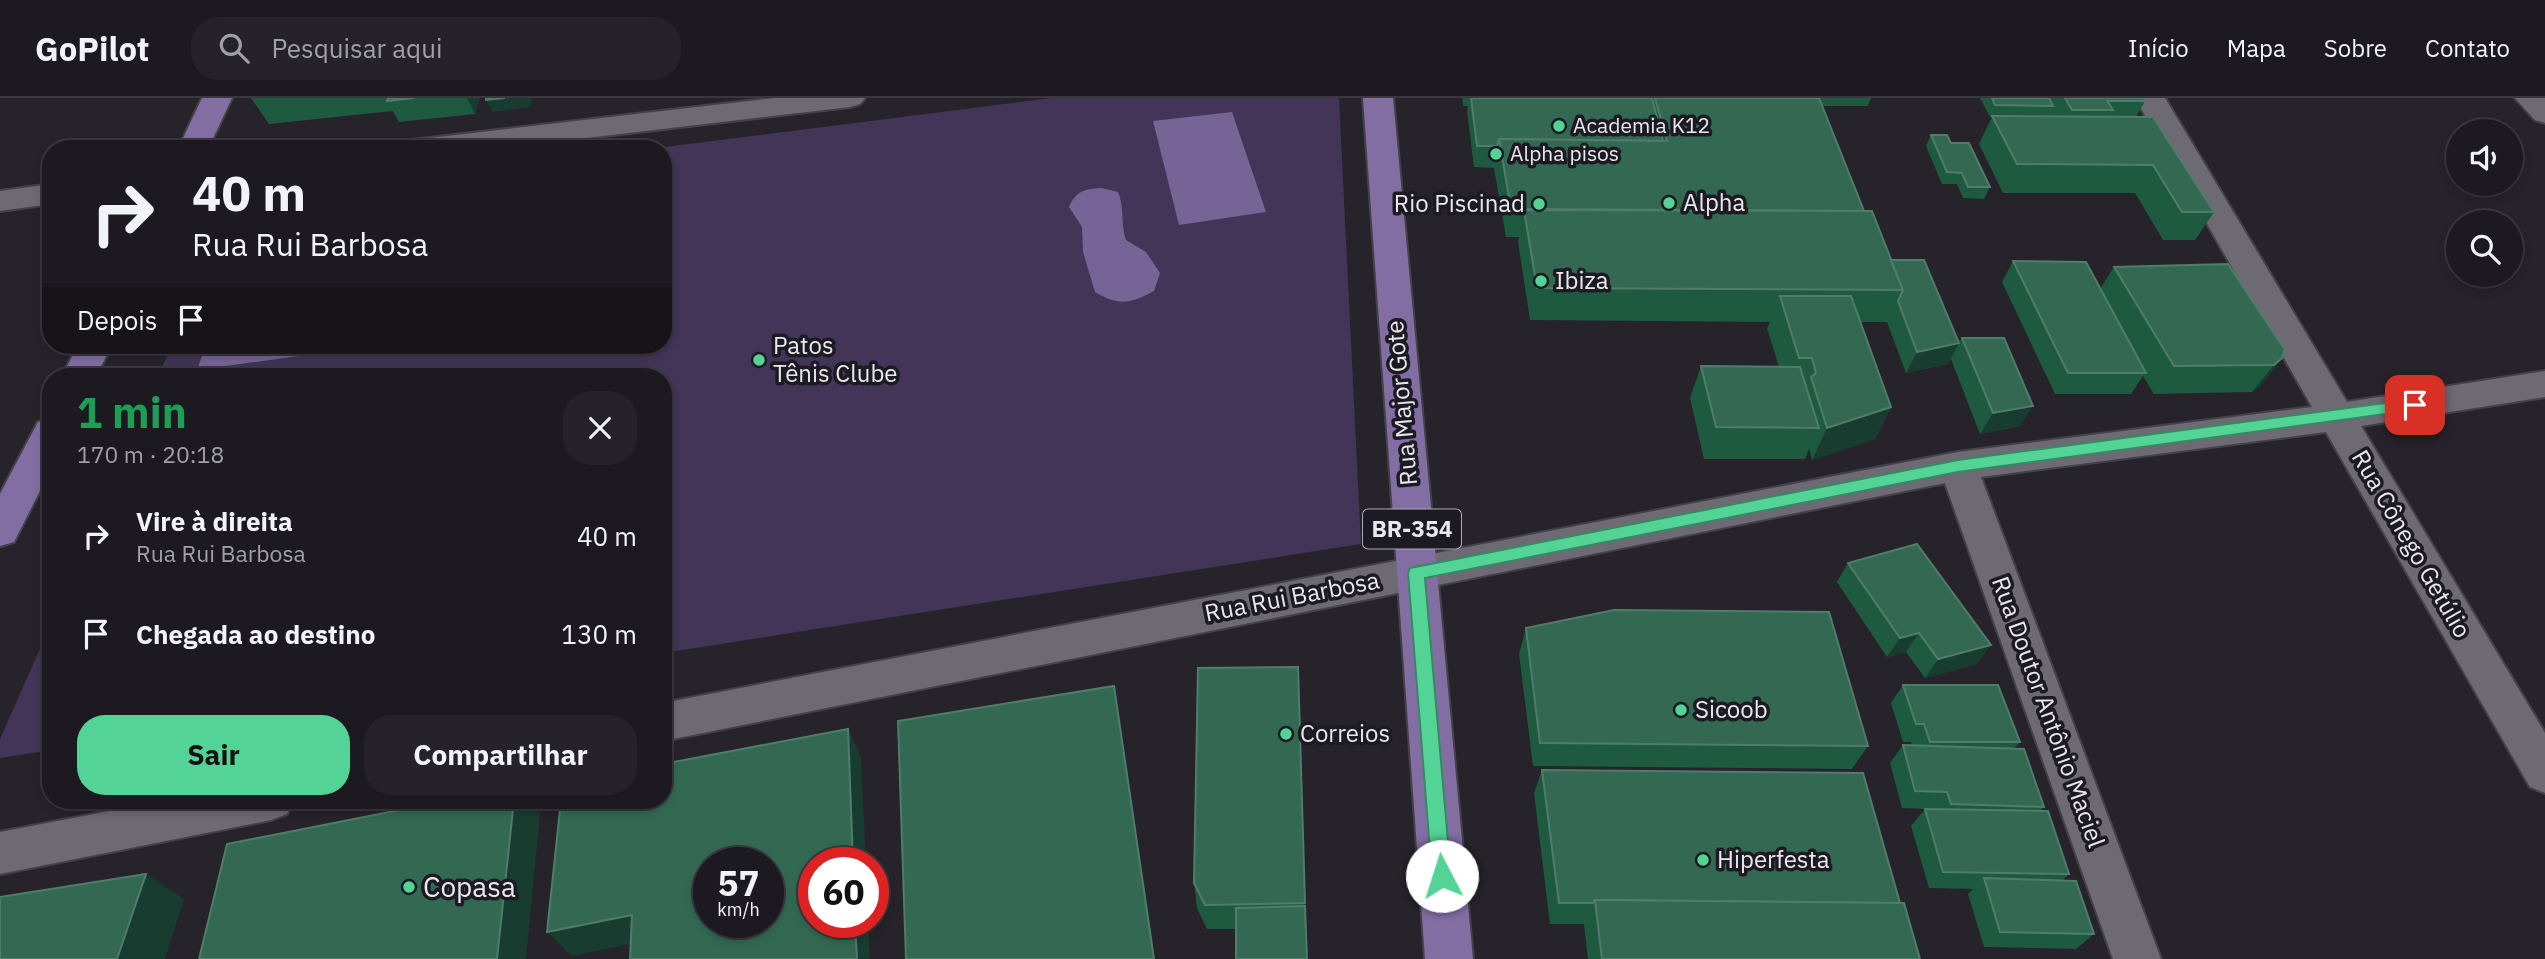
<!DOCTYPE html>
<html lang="pt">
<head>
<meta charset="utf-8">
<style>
  :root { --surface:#1c1a20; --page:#252329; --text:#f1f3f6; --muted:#a0a1a5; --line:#3a383e; --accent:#53d396 }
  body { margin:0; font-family:"IBM Plex Sans",sans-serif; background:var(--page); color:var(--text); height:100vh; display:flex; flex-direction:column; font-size:26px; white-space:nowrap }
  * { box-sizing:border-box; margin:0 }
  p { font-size:23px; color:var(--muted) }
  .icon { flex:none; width:38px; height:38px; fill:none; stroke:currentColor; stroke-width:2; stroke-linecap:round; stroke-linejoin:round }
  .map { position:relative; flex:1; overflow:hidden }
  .sheet { position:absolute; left:42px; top:270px; width:630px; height:441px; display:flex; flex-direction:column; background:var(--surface); border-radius:28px; box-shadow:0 4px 10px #0003,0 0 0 2px var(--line) }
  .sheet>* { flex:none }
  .top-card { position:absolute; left:42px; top:42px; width:630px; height:214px; border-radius:28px; box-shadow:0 4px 10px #0003,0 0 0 2px var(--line); background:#1c1a20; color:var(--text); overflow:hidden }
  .controls { position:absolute; left:2446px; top:21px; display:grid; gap:14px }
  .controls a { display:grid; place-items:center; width:77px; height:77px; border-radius:50%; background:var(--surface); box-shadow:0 4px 10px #0003,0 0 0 2px var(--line); font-size:35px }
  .speed { position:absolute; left:693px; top:749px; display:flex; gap:14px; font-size:35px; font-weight:700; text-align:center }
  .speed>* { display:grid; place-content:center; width:91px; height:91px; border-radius:50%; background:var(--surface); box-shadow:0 4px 10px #0003,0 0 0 2px var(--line); line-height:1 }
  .speed small { font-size:18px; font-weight:400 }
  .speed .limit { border:10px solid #d22; background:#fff; color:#111 }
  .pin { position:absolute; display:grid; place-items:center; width:60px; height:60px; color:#fff; margin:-30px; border-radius:14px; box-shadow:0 4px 10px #0006 }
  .me { position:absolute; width:77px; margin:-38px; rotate:355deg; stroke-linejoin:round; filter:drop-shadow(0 0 5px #0008) }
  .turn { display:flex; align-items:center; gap:24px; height:147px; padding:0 35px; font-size:32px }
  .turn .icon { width:91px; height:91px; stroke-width:2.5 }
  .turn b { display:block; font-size:49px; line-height:60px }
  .then { display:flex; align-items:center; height:66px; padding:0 35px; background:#0003; gap:14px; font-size:26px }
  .round { display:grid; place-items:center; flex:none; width:74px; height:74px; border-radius:28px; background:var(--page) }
  .headline { display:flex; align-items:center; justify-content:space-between; height:119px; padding:0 35px }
  h1 { font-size:42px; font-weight:800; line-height:52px; color:#1e9e55 }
  .primary-button { display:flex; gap:14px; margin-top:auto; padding:14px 35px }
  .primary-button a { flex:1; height:80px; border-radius:28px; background:var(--accent); color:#111; font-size:28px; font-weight:800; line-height:80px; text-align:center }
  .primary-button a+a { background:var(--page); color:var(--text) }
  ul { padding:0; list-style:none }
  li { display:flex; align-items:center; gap:21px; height:98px; padding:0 35px }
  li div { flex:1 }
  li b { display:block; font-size:26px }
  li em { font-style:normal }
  header { display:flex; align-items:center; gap:42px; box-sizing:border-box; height:98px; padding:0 35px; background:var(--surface); border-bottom:2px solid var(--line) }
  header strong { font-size:33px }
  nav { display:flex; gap:38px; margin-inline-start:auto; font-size:24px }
  .search { width:490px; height:63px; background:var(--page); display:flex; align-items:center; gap:18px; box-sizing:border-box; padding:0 24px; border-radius:28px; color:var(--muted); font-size:26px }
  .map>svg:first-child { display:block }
  .green { fill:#423557 }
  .water { fill:#766497 }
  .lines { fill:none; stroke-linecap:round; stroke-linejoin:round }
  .minor-casing { stroke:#444148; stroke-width:4 }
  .major-casing { stroke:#444148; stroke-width:4 }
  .minor { fill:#6d6a73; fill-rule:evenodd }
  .major { fill:#836ea4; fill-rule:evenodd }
  .wall { fill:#1d5a40 }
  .shaded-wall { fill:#183d30 }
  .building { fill:#336953; stroke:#507d6b; stroke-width:2; fill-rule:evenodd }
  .route { fill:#53d396; stroke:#368962; stroke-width:2 }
  .poi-dot { fill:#53d396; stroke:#1c1a22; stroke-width:2.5 }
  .labels { text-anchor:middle; stroke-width:7; stroke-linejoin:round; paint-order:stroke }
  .far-poi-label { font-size:21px; fill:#eae8ed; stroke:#1c1a22; text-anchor:start }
  .shield { fill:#1c1a22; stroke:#acaab0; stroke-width:2 }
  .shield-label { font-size:23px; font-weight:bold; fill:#eae8ed }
  .poi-label { font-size:24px; fill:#eae8ed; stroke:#1c1a22; text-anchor:start }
  .street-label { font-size:24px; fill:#eae8ed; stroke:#1c1a22 }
  .near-poi-label { font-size:28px; fill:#eae8ed; stroke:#1c1a22; text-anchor:start }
</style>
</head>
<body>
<header>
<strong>GoPilot</strong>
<div class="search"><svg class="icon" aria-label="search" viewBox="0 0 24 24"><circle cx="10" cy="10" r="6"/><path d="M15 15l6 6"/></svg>Pesquisar aqui</div>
<nav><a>Início</a><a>Mapa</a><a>Sobre</a><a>Contato</a></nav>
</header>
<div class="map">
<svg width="2545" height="861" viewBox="0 0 2545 861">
  <rect width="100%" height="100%" fill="#26232b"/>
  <!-- green -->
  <g class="green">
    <polygon points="1051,0 1339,0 1361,446 663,555 663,278 158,278 172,247 663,247 663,51 649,51"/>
    <polygon points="51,526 51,652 0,660 0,641"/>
  </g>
  <!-- water -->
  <g class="water">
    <polygon points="1232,14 1266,114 1179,127 1153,23"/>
    <path d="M1101 90 1118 94C1125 109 1120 126 1126 142L1146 154 1160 175 1154 193C1130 206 1118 208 1095 194L1083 154 1082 129 1069 109C1076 93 1084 91 1101 90Z"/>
    <polygon points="206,247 350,247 349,251 197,272"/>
  </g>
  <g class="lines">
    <defs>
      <g id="minor">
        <polygon points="774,0 865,0 860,6 850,9 493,51 397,51 401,44 412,42"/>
        <polygon points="2135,0 2165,0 2347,304 2545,273 2545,299 2361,328 2545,635 2545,695 2530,689 2326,334 1981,379 2161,861 2113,861 1945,385 663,643 663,605 1958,354 2312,309"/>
        <polygon points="2515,0 2545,0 2545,25 2535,22"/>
        <polygon points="51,86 51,106 0,113 0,93"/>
        <polygon points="167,702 293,702 287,716 271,722 0,776 0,734"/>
      </g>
      <g id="major">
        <polygon points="202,0 232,0 208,51 178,51"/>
        <polygon points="1363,0 1393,0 1473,861 1425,861"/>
        <polygon points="78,247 112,247 96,278 62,278"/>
        <polygon points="51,321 51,371 14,444 0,448 0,396 38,324"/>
      </g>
    </defs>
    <!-- minor casing -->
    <use href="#minor" class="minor-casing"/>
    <!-- major casing -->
    <use href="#major" class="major-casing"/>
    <!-- minor -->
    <use href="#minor" class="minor"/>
    <!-- major -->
    <use href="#major" class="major"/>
  </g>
  <!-- wall -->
  <g class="wall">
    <polygon points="251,0 479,0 475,16 399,24 393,13 269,26"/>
    <polygon points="1462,0 1871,0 1868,8 1822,8 1864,113 1891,162 1959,245 1962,240 2020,328 1980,336 1951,261 1948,266 1906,275 1887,224 1861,224 1891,309 1875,341 1812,362 1809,351 1805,361 1704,361 1690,300 1701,268 1779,269 1767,230 1770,224 1530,222 1518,144 1519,139 1506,139 1494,70 1474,69 1467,13 1468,8 1463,8"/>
    <polygon points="1980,0 2144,0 2145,3 2136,19 2214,114 2195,142 2163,142 2135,95 2003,95 1979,46 1992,19 1990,19"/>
    <polygon points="1931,37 1951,45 1990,89 1984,101 1963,100 1957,86 1942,86 1926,48"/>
    <polygon points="2013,163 2100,191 2114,169 2282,260 2260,288 2252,294 2154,296 2143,278 2131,296 2055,296 2002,184"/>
    <polygon points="1848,465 1977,566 1925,580 1906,554 1887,559 1837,484"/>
    <polygon points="1526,530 1868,648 1852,671 1533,668 1519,556"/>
    <polygon points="1298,569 1305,808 1236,831 1207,831 1197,810 1194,785"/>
    <polygon points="1903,587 2020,644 2014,650 2044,709 2040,713 2069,776 2063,782 2094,836 2076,851 1984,849 1968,796 1973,791 1929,790 1911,728 1925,711 1902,710 1890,665 1903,647 1912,647 1911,644 1903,644 1891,605"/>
    <polygon points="1542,672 1900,805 1920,861 1588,861 1584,826 1550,826 1534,695"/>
  </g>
  <!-- shaded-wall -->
  <g class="shaded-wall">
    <polygon points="467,0 479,0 475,16"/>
    <polygon points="505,0 532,0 530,9 492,14 486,2"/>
    <polygon points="1959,245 1948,266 1906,275 1917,254"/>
    <polygon points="2282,260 2260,288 2252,294 2274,267"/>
    <polygon points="2033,308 2020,328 1980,336 1993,315"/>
    <polygon points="1891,309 1875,341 1812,362 1827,330"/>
    <polygon points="1919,535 1906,554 1887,559 1900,540"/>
    <polygon points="1991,547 1977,566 1925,580 1938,561"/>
    <polygon points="1114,588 1119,617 1155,861 1154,861"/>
    <polygon points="848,631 861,659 866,765 853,765"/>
    <polygon points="514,702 528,702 540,715 526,861 497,861"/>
    <polygon points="146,776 184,801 165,861 117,861"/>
    <polygon points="632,817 654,841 572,858 547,834"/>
    <polygon points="855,824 868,824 870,861 857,861"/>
  </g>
  <!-- building -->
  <g class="building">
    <polygon points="388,0 414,0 387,3"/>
    <polygon points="486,0 505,0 486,2"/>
    <polygon points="1471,0 1652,0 1663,43 1499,41 1497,48 1477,48"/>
    <polygon points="1655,0 1819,0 1864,113 1511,111 1499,41 1667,43"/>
    <polygon points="1992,0 2049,0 2053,8 1995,7"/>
    <polygon points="2065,0 2144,0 2145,3 2107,3 2113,12 2072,12"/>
    <polygon points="1992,18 2153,19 2214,114 2182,114 2153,67 2017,66"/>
    <polygon points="1931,37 1947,37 1951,45 1969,45 1990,89 1968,89 1962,75 1947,74"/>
    <polygon points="1524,112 1872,113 1903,192 1537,190"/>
    <polygon points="1891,162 1924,162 1959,245 1917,254 1898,203 1903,192"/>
    <polygon points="2013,163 2086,164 2146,275 2068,275"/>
    <polygon points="2228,166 2285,252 2282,260 2274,267 2174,268 2114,169"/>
    <polygon points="1780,198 1851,198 1891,309 1827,330 1811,279 1816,275 1812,260 1799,260"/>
    <polygon points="1962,240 2004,240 2033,308 1993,315"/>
    <polygon points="1701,268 1800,269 1819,330 1716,329"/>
    <polygon points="1917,446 1991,547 1938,561 1919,535 1900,540 1848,465"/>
    <polygon points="1614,512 1829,514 1868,648 1540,645 1526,530"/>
    <polygon points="1298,569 1305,805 1205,807 1194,785 1198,570"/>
    <polygon points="1903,587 1998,587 2020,644 1930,644 1924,626 1916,626"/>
    <polygon points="1114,588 1154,861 906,861 898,623"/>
    <path d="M848 631 853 765H814V824H855L857 861H630L632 817 547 834 561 702H663V666ZM709 765H768V824H709Z"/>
    <polygon points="1903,647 2024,651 2044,709 1951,706 1947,694 1915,693"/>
    <polygon points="1542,672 1863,675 1900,805 1595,802 1593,805 1559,805"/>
    <polygon points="450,702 514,702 497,861 199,861 227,746"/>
    <polygon points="1925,711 2048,713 2069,776 1943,774"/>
    <polygon points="146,776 117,861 0,861 0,799"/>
    <polygon points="1984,780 2076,783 2094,836 2000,834"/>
    <polygon points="1595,802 1904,805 1920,861 1602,861"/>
    <polygon points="1305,808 1307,861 1236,861 1236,810"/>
  </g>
  <!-- route -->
  <polygon class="route" points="2415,301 2422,307 2415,312 1958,374 1425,480 1451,778 1448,785 1442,787 1435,785 1432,778 1408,475 1410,470 1958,362"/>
  <!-- markers -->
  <g class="poi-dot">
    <circle cx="1559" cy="28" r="7"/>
    <circle cx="1496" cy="56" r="7"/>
    <circle cx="1669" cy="105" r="7"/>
    <circle cx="1539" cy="106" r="7"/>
    <circle cx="1541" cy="183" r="7"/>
    <circle cx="759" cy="262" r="7"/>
    <circle cx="1681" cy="612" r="7"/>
    <circle cx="1286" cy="636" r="7"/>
    <circle cx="1703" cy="762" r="7"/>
    <circle cx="409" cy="789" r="7"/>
  </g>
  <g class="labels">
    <!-- far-poi labels -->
    <g class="far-poi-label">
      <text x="1573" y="35">Academia K12</text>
      <text x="1510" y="63">Alpha pisos</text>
    </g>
    <!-- shield labels -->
    <rect class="shield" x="1363" y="411.5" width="98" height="39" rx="5"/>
    <g class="shield-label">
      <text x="1412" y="439">BR-354</text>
    </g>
    <!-- poi labels -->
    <g class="poi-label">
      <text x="1683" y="113">Alpha</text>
      <text x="1525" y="114" text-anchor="end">Rio Piscinad</text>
      <text x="1555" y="191">Ibiza</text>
      <text x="773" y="256">Patos<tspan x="773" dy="28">Tênis Clube</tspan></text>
      <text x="1695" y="620">Sicoob</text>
      <text x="1300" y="644">Correios</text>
      <text x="1717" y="770">Hiperfesta</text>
    </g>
    <!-- street labels -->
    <g class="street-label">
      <text transform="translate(1402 305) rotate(-95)" y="8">Rua Major Gote</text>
      <text transform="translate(2411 446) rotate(60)" y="8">Rua Cônego Getúlio</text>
      <text transform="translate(1292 499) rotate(-11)" y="8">Rua Rui Barbosa</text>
      <text transform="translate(2048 614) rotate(70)" y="8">Rua Doutor Antônio Maciel</text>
    </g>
    <!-- near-poi labels -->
    <g class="near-poi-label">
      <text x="423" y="799">Copasa</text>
    </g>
  </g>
</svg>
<div class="controls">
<a><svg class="icon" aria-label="sound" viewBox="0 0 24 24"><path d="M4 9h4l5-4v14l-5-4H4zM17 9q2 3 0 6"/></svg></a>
<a><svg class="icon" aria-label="search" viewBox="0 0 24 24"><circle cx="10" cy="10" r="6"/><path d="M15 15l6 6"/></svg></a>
</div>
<div class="speed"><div>57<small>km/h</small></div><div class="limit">60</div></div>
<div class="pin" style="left:2415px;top:307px;background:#d93025"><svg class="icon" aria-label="arrive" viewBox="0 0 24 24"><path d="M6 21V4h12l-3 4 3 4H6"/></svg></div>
<svg class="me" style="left:1442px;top:778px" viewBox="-20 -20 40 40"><circle r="19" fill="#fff"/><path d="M0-13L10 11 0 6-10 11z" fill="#53d396"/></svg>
<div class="top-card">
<div class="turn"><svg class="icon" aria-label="right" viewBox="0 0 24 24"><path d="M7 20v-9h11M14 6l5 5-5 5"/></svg><div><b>40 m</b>Rua Rui Barbosa</div></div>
<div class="then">Depois<svg class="icon" aria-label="arrive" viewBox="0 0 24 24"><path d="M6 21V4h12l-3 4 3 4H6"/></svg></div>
</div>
<section class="sheet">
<div class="headline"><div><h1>1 min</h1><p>170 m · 20:18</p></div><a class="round"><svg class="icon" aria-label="close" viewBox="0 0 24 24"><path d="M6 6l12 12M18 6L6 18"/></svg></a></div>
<ul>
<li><svg class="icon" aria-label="right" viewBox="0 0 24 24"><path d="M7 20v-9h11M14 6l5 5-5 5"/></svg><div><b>Vire à direita</b><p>Rua Rui Barbosa</p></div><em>40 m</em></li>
<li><svg class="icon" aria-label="arrive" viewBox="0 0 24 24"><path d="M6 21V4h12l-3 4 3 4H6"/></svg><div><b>Chegada ao destino</b></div><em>130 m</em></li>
</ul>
<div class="primary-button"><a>Sair</a><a>Compartilhar</a></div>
</section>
</div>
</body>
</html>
